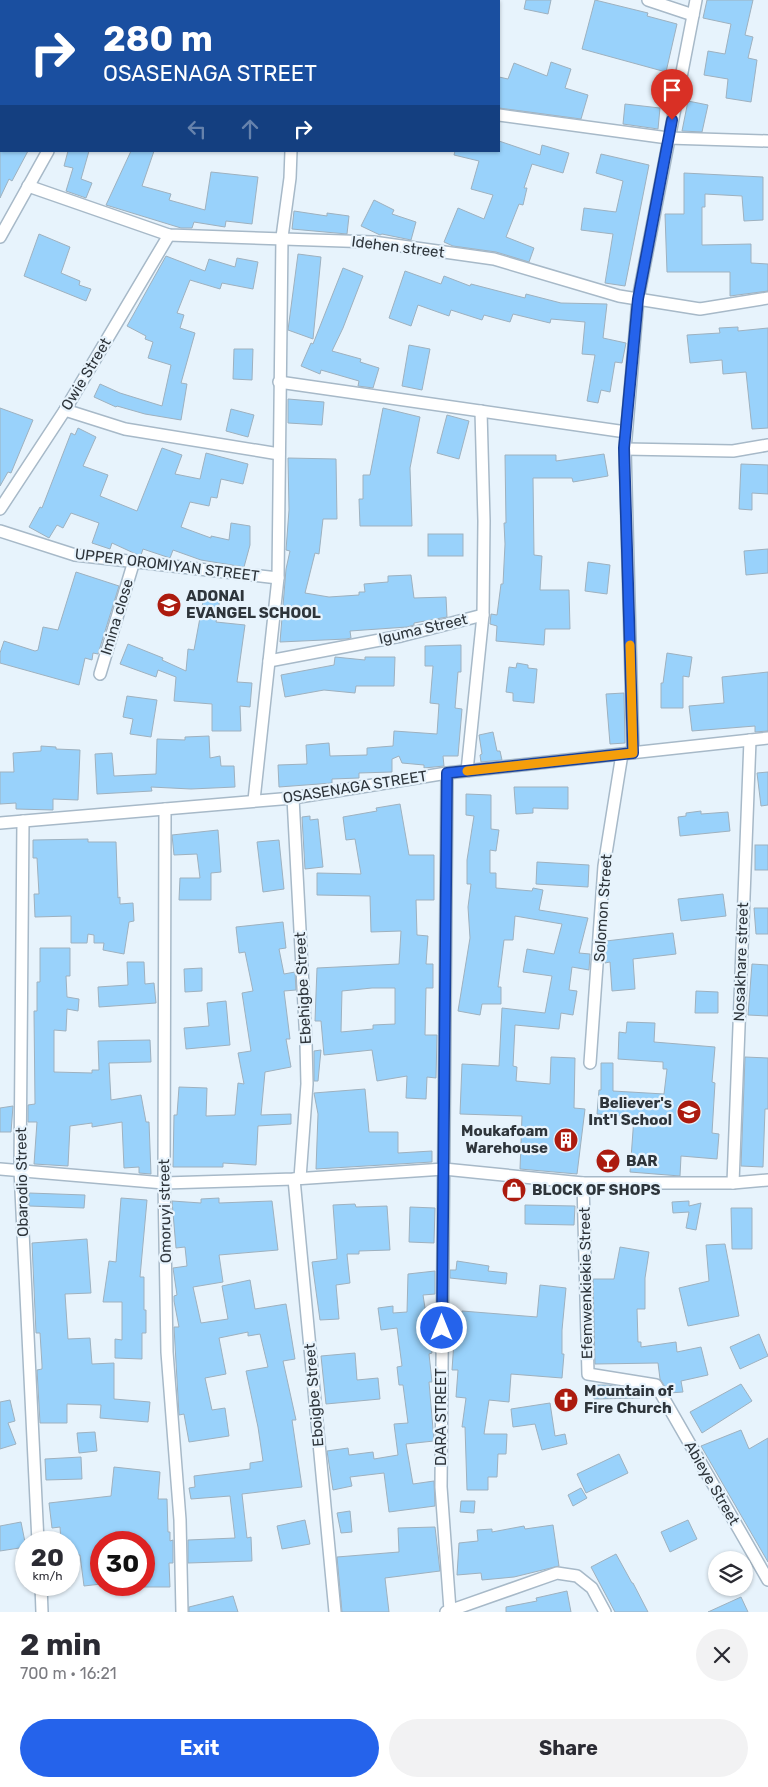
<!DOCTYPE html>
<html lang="en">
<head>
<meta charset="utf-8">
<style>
  :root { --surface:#fff; --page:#f2f2f3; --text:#2b2b33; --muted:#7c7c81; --accent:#2563eb }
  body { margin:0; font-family:Rubik,sans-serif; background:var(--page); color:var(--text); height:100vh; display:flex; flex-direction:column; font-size:19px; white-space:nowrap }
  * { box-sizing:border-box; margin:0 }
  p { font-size:16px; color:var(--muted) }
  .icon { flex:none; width:28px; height:28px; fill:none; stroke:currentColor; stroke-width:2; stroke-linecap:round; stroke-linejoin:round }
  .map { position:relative; height:1612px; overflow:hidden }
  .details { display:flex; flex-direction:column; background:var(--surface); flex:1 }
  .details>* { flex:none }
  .banner { position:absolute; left:0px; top:0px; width:500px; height:152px; box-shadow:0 1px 4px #0004; background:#1a4fa0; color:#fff; overflow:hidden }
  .controls { position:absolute; left:708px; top:1551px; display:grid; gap:10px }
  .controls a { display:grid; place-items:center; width:45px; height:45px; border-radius:50%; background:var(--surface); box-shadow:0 1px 4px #0004; font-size:25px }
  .speed { position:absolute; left:15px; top:1531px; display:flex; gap:10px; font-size:25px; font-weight:700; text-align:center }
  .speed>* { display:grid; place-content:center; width:65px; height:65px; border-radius:50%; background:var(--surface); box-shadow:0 1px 4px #0004; line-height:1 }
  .speed small { font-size:12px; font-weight:400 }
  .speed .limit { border:8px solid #d22; background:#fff; color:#111 }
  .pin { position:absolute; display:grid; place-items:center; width:42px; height:42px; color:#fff; margin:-51px -21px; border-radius:50% 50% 50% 0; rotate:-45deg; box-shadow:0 0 5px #0007 }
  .pin .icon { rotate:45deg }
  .me { position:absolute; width:55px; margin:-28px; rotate:0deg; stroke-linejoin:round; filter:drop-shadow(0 0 4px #0008) }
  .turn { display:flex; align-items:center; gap:18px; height:105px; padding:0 20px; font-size:22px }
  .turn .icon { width:65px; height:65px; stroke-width:2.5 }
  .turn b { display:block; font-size:35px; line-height:42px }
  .lanes { display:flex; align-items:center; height:48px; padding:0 20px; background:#0003; justify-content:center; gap:25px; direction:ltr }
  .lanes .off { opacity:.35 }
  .round { display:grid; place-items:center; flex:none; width:52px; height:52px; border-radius:26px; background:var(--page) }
  .summary { display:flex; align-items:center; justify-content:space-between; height:85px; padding:0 20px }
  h1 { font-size:30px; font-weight:700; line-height:38px }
  .primary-button { display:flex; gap:10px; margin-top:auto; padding:10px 20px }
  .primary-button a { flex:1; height:58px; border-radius:30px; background:var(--accent); color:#fff; font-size:20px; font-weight:700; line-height:58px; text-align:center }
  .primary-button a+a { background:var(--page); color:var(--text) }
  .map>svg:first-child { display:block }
  .building { fill:#99d2fb; stroke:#9eb1bf; fill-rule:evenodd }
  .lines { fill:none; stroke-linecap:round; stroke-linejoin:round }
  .minor-casing { stroke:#a7b9c8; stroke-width:14 }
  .minor { stroke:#fff; stroke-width:11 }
  .route-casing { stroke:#184099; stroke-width:12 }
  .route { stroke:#2563eb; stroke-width:9 }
  .slow { stroke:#f59e0b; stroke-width:9 }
  .labels { text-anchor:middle; stroke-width:4.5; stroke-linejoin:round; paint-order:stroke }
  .street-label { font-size:15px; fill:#2e353b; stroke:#e7f3fc }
  .poi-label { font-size:15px; font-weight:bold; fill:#2e353b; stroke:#e7f3fc; text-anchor:start }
</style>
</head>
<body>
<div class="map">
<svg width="768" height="1612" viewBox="0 0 768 1612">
  <rect width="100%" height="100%" fill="#e7f3fc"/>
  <!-- building -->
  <g class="building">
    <polygon points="526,0 551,0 548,14 524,9"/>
    <polygon points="595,0 648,13 647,16 677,24 666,72 582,49"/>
    <polygon points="707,0 753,0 745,35 753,37 748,58 757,60 751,102 726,98 728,79 704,75 708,51 725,54 731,24 703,18"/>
    <polygon points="551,62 571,69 565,88 588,95 581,119 499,108 499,77 508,79 514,63 547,76"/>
    <polygon points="688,101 708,105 702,132 682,131"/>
    <polygon points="625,104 660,108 658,129 623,124"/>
    <polygon points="499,141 540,155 542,145 569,153 563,173 532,164 524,188 527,188 523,205 519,204 506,237 534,248 529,262 496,252 453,246 444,242 458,208 484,219 493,195 471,189 479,161 454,155 455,151 499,151"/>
    <polygon points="0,151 28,151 12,181 9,179 0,198"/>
    <polygon points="68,151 89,151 81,179 92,183 86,198 66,191 73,168 64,166"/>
    <polygon points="131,151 154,151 142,186 171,194 169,200 205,210 211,172 258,177 252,224 226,221 225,227 194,222 192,228 181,228 106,205"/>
    <polygon points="601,154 649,165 625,286 605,283 613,234 581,230 584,208 616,212 623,181 596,173"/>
    <polygon points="684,173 763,177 763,220 744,221 742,196 705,194 705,207 702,207 702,245 751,244 751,263 768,264 768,291 730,296 730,272 667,272 665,214 684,214"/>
    <polygon points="374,200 394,210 392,214 416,222 411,240 382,234 380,235 361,226"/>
    <polygon points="294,211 327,216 327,213 349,216 347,234 292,229"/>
    <polygon points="39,234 70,247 61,273 80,281 79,285 91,289 86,301 24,276"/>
    <polygon points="298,254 321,257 313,339 288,330"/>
    <polygon points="166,256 205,271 209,259 235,267 237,258 258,262 253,289 222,283 220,289 190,280 177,313 184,315 180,328 195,333 181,383 187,384 181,420 145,414 117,406 116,407 94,397 100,384 120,393 162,406 171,365 148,358 153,342 145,339 146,336 127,326"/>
    <polygon points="343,268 363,276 343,328 332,351 361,359 360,362 379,368 373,388 358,386 359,381 321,370 320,374 301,366 311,343 313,344"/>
    <polygon points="405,271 441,284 444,276 470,286 471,284 525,298 526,294 561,303 607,304 603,338 626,343 622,363 615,362 610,392 601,390 598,403 587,401 595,355 582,354 585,322 551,319 550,323 513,314 510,322 484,315 482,320 451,310 449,316 418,305 411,326 389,318"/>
    <polygon points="738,327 738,331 768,328 768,428 752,429 746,372 723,374 722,360 690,363 687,335 720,333 719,328"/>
    <polygon points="409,345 430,349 422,390 402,386"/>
    <polygon points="234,349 253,349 252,380 233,379"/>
    <polygon points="288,399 324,402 322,425 288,423"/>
    <polygon points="0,408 33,420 11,473 8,472 0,486"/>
    <polygon points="383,408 420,417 410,468 412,526 360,526 359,499 363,499 363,475 370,475"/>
    <polygon points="231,409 254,415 248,437 226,431"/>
    <polygon points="447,415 469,421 459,459 437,453"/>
    <polygon points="78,428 96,437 83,466 108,475 100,496 137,511 162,448 182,455 175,474 200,479 206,453 248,464 243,484 221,479 217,498 211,497 209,506 190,502 181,527 211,538 211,536 229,540 231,523 250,526 250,545 244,567 201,560 173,550 170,558 143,549 141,555 138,555 112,543 110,549 92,543 99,523 71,513 63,528 57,525 49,538 29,527 40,507 42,508 71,433 75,435"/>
    <polygon points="604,454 608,476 573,482 572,478 533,478 534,555 542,556 540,590 569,590 570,629 545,629 544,645 496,641 497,626 490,624 491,614 497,615 501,584 503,584 505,544 504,523 506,523 505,455 556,455 556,461"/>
    <polygon points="288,458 336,459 337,519 323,519 319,554 315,553 305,593 329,597 359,595 359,592 365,592 364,584 388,582 388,576 411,575 414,598 446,597 447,617 414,623 414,625 407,627 350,631 351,638 346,639 280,642 286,569 290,551 286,550 289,510"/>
    <polygon points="741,464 768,465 768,494 752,493 752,510 739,509"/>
    <rect x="428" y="534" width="35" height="22"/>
    <polygon points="768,549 768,573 746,575 744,551"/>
    <polygon points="588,562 610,565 607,594 585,591"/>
    <polygon points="76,572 119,586 98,654 93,653 92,660 85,658 79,685 0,663 0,653 4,641 35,651 38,650 43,627 58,630"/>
    <polygon points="204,596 220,599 216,622 245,625 237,682 252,683 250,707 240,706 241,731 212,731 212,704 174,701 176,677 158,670 156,677 120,664 128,644 163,658 162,660 186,671 188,649 194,650"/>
    <polygon points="461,645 461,672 458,672 455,708 462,709 458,756 443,756 444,766 424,768 424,765 402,763 399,756 392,759 392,772 359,773 359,778 332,779 332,783 279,787 278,765 307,764 306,745 329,743 330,756 367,755 367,748 393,746 394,731 437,734 439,704 430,703 433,666 425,666 425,646"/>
    <polygon points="667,653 692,657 689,677 683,676 683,708 661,708 661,683 663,683"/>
    <polygon points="335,657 365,660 365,657 395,657 394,686 356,686 355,693 324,690 285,697 281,675 334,665"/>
    <polygon points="517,663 528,665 528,668 537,669 534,703 513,701 513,693 506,692 509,667 516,668"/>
    <polygon points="768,672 768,731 755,732 755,726 692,731 689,706 724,703 722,677"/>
    <polygon points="624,693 625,743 610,744 606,694"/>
    <polygon points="127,696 157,700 151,737 130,734 133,719 123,717"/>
    <polygon points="493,732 497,751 500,751 502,760 481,762 480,755 482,754 479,735"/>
    <polygon points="209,736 210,758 220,756 221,766 234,766 235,787 191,789 151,787 152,791 97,794 95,754 112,753 114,776 156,774 157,739 185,740 185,737"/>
    <polygon points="41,746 56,747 56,749 80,750 78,800 53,799 53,810 16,809 16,803 0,804 0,772 14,772 13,753 41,751"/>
    <polygon points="768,772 768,805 761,806 757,773"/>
    <polygon points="514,787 568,787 568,809 533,808 533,813 516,814"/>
    <polygon points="466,794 491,795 491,829 499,830 496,851 490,850 490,873 496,873 496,888 532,891 533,888 543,890 539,910 588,918 579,953 590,954 589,970 572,967 569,990 577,991 573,1015 561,1013 559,1029 515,1025 513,1066 517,1067 516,1081 550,1084 551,1057 575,1058 574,1108 585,1109 577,1174 520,1169 522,1116 460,1114 462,1064 499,1066 502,1008 545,1013 552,976 523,972 527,949 554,954 562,924 515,916 513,940 504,940 498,987 501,987 501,1004 482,1004 480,1015 458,1011 470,938 468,907 471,884 467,884 467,860 474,816 466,815"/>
    <path d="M400 804 409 855H434V900H416L417 935 428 936 426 964H433V988H426L425 1035H437L436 1078 427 1077 426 1099 406 1098 407 1076 377 1081 372 1050 324 1055 321 1021H315L317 968 399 964 401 931 371 932 370 896 317 895V873L361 874 355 839 346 840 343 817 377 811 376 808ZM372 988H395V1024L373 1025V1029L341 1032 342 991Z"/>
    <polygon points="701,811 701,814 728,812 730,831 680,836 678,817 686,816 686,813"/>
    <polygon points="310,816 310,820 318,819 323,867 305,869 302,817"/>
    <polygon points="218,830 221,872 211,873 211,900 179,900 180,878 200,878 197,854 174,855 172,835"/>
    <polygon points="88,839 88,842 116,842 118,898 120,897 120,904 133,903 134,921 129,922 124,954 103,950 104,943 94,943 94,935 88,934 87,943 71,943 71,916 35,917 34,894 39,894 37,858 33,858 33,840"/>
    <polygon points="279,840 284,889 263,892 257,842"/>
    <rect x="755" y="845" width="13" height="25"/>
    <polygon points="537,862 589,865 588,887 536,884"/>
    <polygon points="723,894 726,916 681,921 678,899"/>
    <polygon points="754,908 768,908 768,934 756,934"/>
    <polygon points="283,922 286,948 279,949 284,974 295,972 296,990 284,991 290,1039 286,1039 291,1067 265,1072 261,1115 291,1114 291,1124 258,1126 256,1165 223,1163 223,1167 173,1167 174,1115 177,1115 179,1087 207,1088 206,1116 235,1115 238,1083 244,1084 238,1053 251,1051 242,993 253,991 245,952 239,953 236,927"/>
    <polygon points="673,933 676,954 633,959 635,989 612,991 610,962 605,963 606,941"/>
    <polygon points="40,948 70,948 70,976 66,976 67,997 79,999 78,1011 67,1009 66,1031 54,1030 54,1072 92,1073 92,1070 99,1070 98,1041 150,1040 151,1062 109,1063 111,1100 141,1095 146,1122 149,1122 151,1174 139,1173 139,1167 124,1168 122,1122 92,1127 92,1123 70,1126 68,1166 34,1164 37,1122 28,1122 28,1105 35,1104 34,1011 37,1011 37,982 40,982"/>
    <polygon points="127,962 144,962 145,984 154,983 156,1003 99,1007 98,987 128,985"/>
    <polygon points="752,964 768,965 768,1016 748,1015"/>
    <polygon points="202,968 202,991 185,992 184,969"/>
    <polygon points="696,991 718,992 718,1013 695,1013"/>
    <polygon points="226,1001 230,1045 186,1049 184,1028 209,1026 207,1003"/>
    <polygon points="627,1022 655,1023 654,1042 715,1047 712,1082 715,1083 712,1133 719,1134 717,1159 681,1156 680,1176 630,1172 634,1117 597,1114 599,1090 601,1090 601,1063 613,1063 613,1091 664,1094 667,1069 663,1069 663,1062 618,1059 619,1032 626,1033"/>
    <polygon points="321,1050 318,1081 314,1081 314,1051"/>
    <polygon points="745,1057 768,1058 768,1109 765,1109 763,1167 741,1166"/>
    <polygon points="365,1089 369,1132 398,1132 398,1153 432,1151 432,1162 316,1169 318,1114 314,1093"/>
    <polygon points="13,1106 11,1132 0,1132 0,1108"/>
    <polygon points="29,1193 85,1195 84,1208 29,1206"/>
    <polygon points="121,1198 147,1200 140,1277 144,1277 144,1310 146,1310 146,1333 142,1333 142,1359 115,1358 115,1339 122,1340 122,1302 103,1302 109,1261 116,1262"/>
    <polygon points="219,1198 219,1203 272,1201 278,1250 219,1255 223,1282 193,1287 201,1323 228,1319 222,1286 250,1280 255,1309 286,1304 295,1359 283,1361 296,1420 292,1420 302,1487 242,1494 247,1538 251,1537 252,1561 188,1563 188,1540 235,1538 230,1496 191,1499 189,1488 195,1487 194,1476 250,1469 250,1463 263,1461 258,1427 246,1371 268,1367 260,1334 248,1336 248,1332 219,1338 226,1374 205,1378 212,1410 225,1408 229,1436 189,1442 184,1414 179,1415 174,1327 179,1327 174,1301 174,1296 177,1295 173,1268 187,1266 185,1247 176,1248 172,1201 201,1203 201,1199"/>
    <polygon points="689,1201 689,1206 701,1203 696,1230 686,1228 689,1212 673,1213 672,1202"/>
    <polygon points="355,1204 356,1207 387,1206 390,1250 359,1251 359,1254 347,1254 350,1283 336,1285 339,1319 320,1320 312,1262 337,1259 333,1205"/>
    <polygon points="525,1205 575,1206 574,1225 525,1224"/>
    <polygon points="410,1207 435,1208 434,1243 409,1242"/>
    <polygon points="731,1208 752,1208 752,1249 732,1249"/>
    <polygon points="87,1239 91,1293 65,1294 68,1339 90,1338 92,1364 114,1363 114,1399 150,1402 148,1422 100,1418 101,1405 67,1404 67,1423 40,1423 37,1370 42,1369 42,1365 40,1333 36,1333 32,1243"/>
    <polygon points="725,1244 739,1316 688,1326 679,1288 709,1281 706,1245"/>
    <polygon points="620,1247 649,1252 645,1278 645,1309 637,1309 638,1342 641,1342 641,1347 676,1342 677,1352 701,1347 708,1375 681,1381 683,1392 669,1393 660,1379 658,1363 595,1364 593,1279 614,1279"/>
    <polygon points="457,1261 489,1266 488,1271 507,1273 506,1284 450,1278 450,1270 456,1270"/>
    <polygon points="435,1271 435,1294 423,1295 432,1353 429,1354 432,1382 429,1382 434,1441 406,1444 413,1484 434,1481 435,1506 389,1512 384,1473 350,1477 352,1486 333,1490 327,1451 348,1448 349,1455 373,1452 374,1459 398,1455 394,1424 408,1423 403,1385 399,1385 397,1367 402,1366 397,1328 381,1330 378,1308 393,1306 393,1313 407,1312 408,1274"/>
    <polygon points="540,1285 566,1288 562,1330 562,1354 564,1354 562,1378 511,1374 509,1402 489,1400 484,1434 507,1434 506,1454 498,1454 497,1477 488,1477 488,1490 467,1490 465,1427 462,1427 466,1398 456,1397 458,1370 452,1370 454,1341 460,1342 462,1311 537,1317"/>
    <polygon points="759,1334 768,1356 740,1369 730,1347"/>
    <polygon points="355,1353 357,1380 378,1378 380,1399 326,1404 321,1356"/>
    <polygon points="741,1384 752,1401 702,1433 690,1412"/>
    <polygon points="594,1385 608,1385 640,1390 640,1398 594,1399"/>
    <polygon points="10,1400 15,1421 8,1423 16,1444 0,1449 0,1402"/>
    <polygon points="550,1403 555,1436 565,1434 567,1444 542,1450 535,1424 513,1427 511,1409"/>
    <polygon points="741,1430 749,1449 768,1438 768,1562 701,1446"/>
    <polygon points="95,1432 97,1451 79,1453 77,1433"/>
    <polygon points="619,1454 628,1473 586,1493 577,1474"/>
    <polygon points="81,1457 82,1479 46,1480 45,1459"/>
    <polygon points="114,1467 160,1472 158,1499 167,1499 168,1532 170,1532 170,1541 173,1540 173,1563 169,1563 170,1587 144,1587 144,1542 101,1542 101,1584 84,1586 80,1555 69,1555 69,1542 61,1542 60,1527 52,1528 49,1503 111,1496"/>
    <polygon points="581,1488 587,1498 573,1506 568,1495"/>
    <polygon points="461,1501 475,1501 474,1513 460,1512"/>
    <polygon points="350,1511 352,1532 341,1533 337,1513"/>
    <polygon points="305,1520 310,1544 282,1549 277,1526"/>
    <polygon points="688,1520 697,1539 670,1552 661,1532"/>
    <polygon points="21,1522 26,1547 0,1551 0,1526"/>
    <polygon points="553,1525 559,1566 514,1577 482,1580 481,1573 457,1575 459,1543 478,1541 477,1530 492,1529 492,1532 524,1526 525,1529"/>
    <polygon points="435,1527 440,1571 385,1578 389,1612 342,1612 337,1557 399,1552 398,1528"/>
    <polygon points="616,1554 632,1583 633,1583 648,1612 615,1612 591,1567"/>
    <polygon points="567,1591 571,1612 506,1612 506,1607 537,1601 536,1598"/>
    <polygon points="233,1596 238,1612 189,1612 189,1607"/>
    <polygon points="741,1597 748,1612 708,1612"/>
  </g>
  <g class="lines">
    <defs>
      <g id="minor">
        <polyline points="648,0 693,15"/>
        <polyline points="131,1 132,0"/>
        <polyline points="296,1 296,0"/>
        <polyline points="499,115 668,138 768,141"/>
        <polyline points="28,186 169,235 373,242 494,259 619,296 700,309 768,298"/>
        <polyline points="0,237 48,151"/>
        <polyline points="279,382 626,432"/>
        <polyline points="65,410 125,429 279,454"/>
        <polyline points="625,449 733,451 768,445"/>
        <polyline points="0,509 65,410 169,235"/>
        <polyline points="0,531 75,555 278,578"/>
        <polyline points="269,661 401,636 483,615"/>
        <polyline points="100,674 134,561"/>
        <polyline points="633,753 625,449 638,299 696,0"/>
        <polyline points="467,771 483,615 484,521 481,411"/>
        <polyline points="447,773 441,1487 450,1610"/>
        <polyline points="293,798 306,1043 307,1084 300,1178"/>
        <polyline points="254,800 278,578 282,237 290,178 291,151"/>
        <polyline points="165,809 164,1183 167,1352 180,1520 182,1612"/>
        <polyline points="23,821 20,1170 38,1542"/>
        <polyline points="0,823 293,798 447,773 768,738"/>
        <polyline points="590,1063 604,866 622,754"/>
        <polyline points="0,1169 164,1183 294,1179 444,1169 583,1183 733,1183 768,1180"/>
        <polyline points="294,1179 335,1612"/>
        <polyline points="583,1183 588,1374 656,1385 768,1580"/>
        <polyline points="733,1183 750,740"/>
        <polyline points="41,1585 42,1612"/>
        <polyline points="446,1612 557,1573 577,1576 592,1588 605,1612"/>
      </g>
    </defs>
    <!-- minor casing -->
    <use href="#minor" class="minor-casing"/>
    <!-- minor -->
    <use href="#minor" class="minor"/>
  </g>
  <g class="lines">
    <defs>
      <polyline id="route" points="442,1328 447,773 633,753 624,448 638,299 672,120"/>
    </defs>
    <!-- route casing -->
    <use href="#route" class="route-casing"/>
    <!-- route -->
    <use href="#route" class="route"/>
    <!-- slow -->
    <polyline class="slow" points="467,771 633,753 630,645"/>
  </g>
  <!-- icons -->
  <defs>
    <symbol id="school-disc" viewBox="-11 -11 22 22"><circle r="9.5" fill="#ac1b0f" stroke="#e7f3fc"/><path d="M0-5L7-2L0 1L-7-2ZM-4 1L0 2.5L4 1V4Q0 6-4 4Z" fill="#fff"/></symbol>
    <symbol id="building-disc" viewBox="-11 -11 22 22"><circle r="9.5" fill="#ac1b0f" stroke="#e7f3fc"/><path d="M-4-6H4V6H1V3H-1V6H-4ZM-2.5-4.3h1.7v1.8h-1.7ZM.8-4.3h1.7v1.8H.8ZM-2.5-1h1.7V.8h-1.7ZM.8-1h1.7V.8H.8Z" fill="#fff"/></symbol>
    <symbol id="bar-disc" viewBox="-11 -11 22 22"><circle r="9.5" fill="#ac1b0f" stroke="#e7f3fc"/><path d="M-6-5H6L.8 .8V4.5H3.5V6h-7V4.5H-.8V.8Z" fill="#fff"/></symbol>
    <symbol id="shop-disc" viewBox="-11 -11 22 22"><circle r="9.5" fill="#ac1b0f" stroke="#e7f3fc"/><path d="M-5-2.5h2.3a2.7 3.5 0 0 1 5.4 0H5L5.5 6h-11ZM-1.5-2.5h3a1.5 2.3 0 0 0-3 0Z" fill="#fff"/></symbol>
    <symbol id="church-disc" viewBox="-11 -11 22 22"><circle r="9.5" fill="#ac1b0f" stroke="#e7f3fc"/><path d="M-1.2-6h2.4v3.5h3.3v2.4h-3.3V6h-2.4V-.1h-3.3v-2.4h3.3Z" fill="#fff"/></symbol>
  </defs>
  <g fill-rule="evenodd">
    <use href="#school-disc" x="155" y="591" width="28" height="28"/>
    <use href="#school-disc" x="675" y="1098" width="28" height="28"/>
    <use href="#building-disc" x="552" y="1126" width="28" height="28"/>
    <use href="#bar-disc" x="594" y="1147" width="28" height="28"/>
    <use href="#shop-disc" x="500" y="1176" width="28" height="28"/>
    <use href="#church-disc" x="552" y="1386" width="28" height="28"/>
  </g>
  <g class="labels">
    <!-- street labels -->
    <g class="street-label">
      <text transform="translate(398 247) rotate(7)" y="5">Idehen street</text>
      <text transform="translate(86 374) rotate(-59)" y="5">Owie Street</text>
      <text transform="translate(167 565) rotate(7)" y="5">UPPER OROMIYAN STREET</text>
      <text transform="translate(117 617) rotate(-73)" y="5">Imina close</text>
      <text transform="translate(423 629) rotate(-13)" y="5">Iguma Street</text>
      <text transform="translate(355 787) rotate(-9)" y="5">OSASENAGA STREET</text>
      <text transform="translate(603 908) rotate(-86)" y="5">Solomon Street</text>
      <text transform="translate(741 962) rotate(-88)" y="5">Nosakhare street</text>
      <text transform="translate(303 988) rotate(-93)" y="5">Ebehigbe Street</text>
      <text transform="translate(22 1182) rotate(-91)" y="5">Obarodio Street</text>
      <text transform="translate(165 1211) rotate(-91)" y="5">Omoruyi street</text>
      <text transform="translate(586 1283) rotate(-91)" y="5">Efemwenkiekie Street</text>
      <text transform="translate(314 1395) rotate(-95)" y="5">Eboigbe Street</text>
      <text transform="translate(441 1417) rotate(-90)" y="5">DARA STREET</text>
      <text transform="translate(712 1483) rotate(60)" y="5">Abieye Street</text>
    </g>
    <!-- poi labels -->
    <g class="poi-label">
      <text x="186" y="601">ADONAI<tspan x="186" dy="17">EVANGEL SCHOOL</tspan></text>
      <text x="672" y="1108" text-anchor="end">Believer's<tspan x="672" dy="17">Int'l School</tspan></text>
      <text x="548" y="1136" text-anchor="end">Moukafoam<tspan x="548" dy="17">Warehouse</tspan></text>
      <text x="626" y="1166">BAR</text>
      <text x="532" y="1195">BLOCK OF SHOPS</text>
      <text x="584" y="1396">Mountain of<tspan x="584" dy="17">Fire Church</tspan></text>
    </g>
  </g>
</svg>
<div class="controls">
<a><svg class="icon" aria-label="layers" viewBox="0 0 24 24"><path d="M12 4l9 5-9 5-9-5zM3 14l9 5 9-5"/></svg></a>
</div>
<div class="speed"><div>20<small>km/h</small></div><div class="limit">30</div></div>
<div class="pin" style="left:672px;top:120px;background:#d93025"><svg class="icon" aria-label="arrive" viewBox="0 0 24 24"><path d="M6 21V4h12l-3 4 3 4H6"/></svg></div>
<svg class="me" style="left:442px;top:1328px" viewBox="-20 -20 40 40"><circle r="17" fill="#2563eb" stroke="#fff" stroke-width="3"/><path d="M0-11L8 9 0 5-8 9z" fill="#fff"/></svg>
<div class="banner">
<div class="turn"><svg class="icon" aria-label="right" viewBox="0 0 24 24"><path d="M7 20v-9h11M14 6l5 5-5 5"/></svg><div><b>280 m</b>OSASENAGA STREET</div></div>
<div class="lanes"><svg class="icon off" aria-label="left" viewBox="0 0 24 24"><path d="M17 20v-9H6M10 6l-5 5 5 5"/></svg><svg class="icon off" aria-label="ahead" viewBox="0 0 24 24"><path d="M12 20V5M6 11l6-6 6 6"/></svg><svg class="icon" aria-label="right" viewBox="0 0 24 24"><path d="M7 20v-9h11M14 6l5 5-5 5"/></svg></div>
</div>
</div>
<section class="details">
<div class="summary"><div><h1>2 min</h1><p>700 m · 16:21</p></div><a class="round"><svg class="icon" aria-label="close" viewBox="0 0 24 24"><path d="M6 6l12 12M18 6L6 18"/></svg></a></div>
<div class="primary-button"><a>Exit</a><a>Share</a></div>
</section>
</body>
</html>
